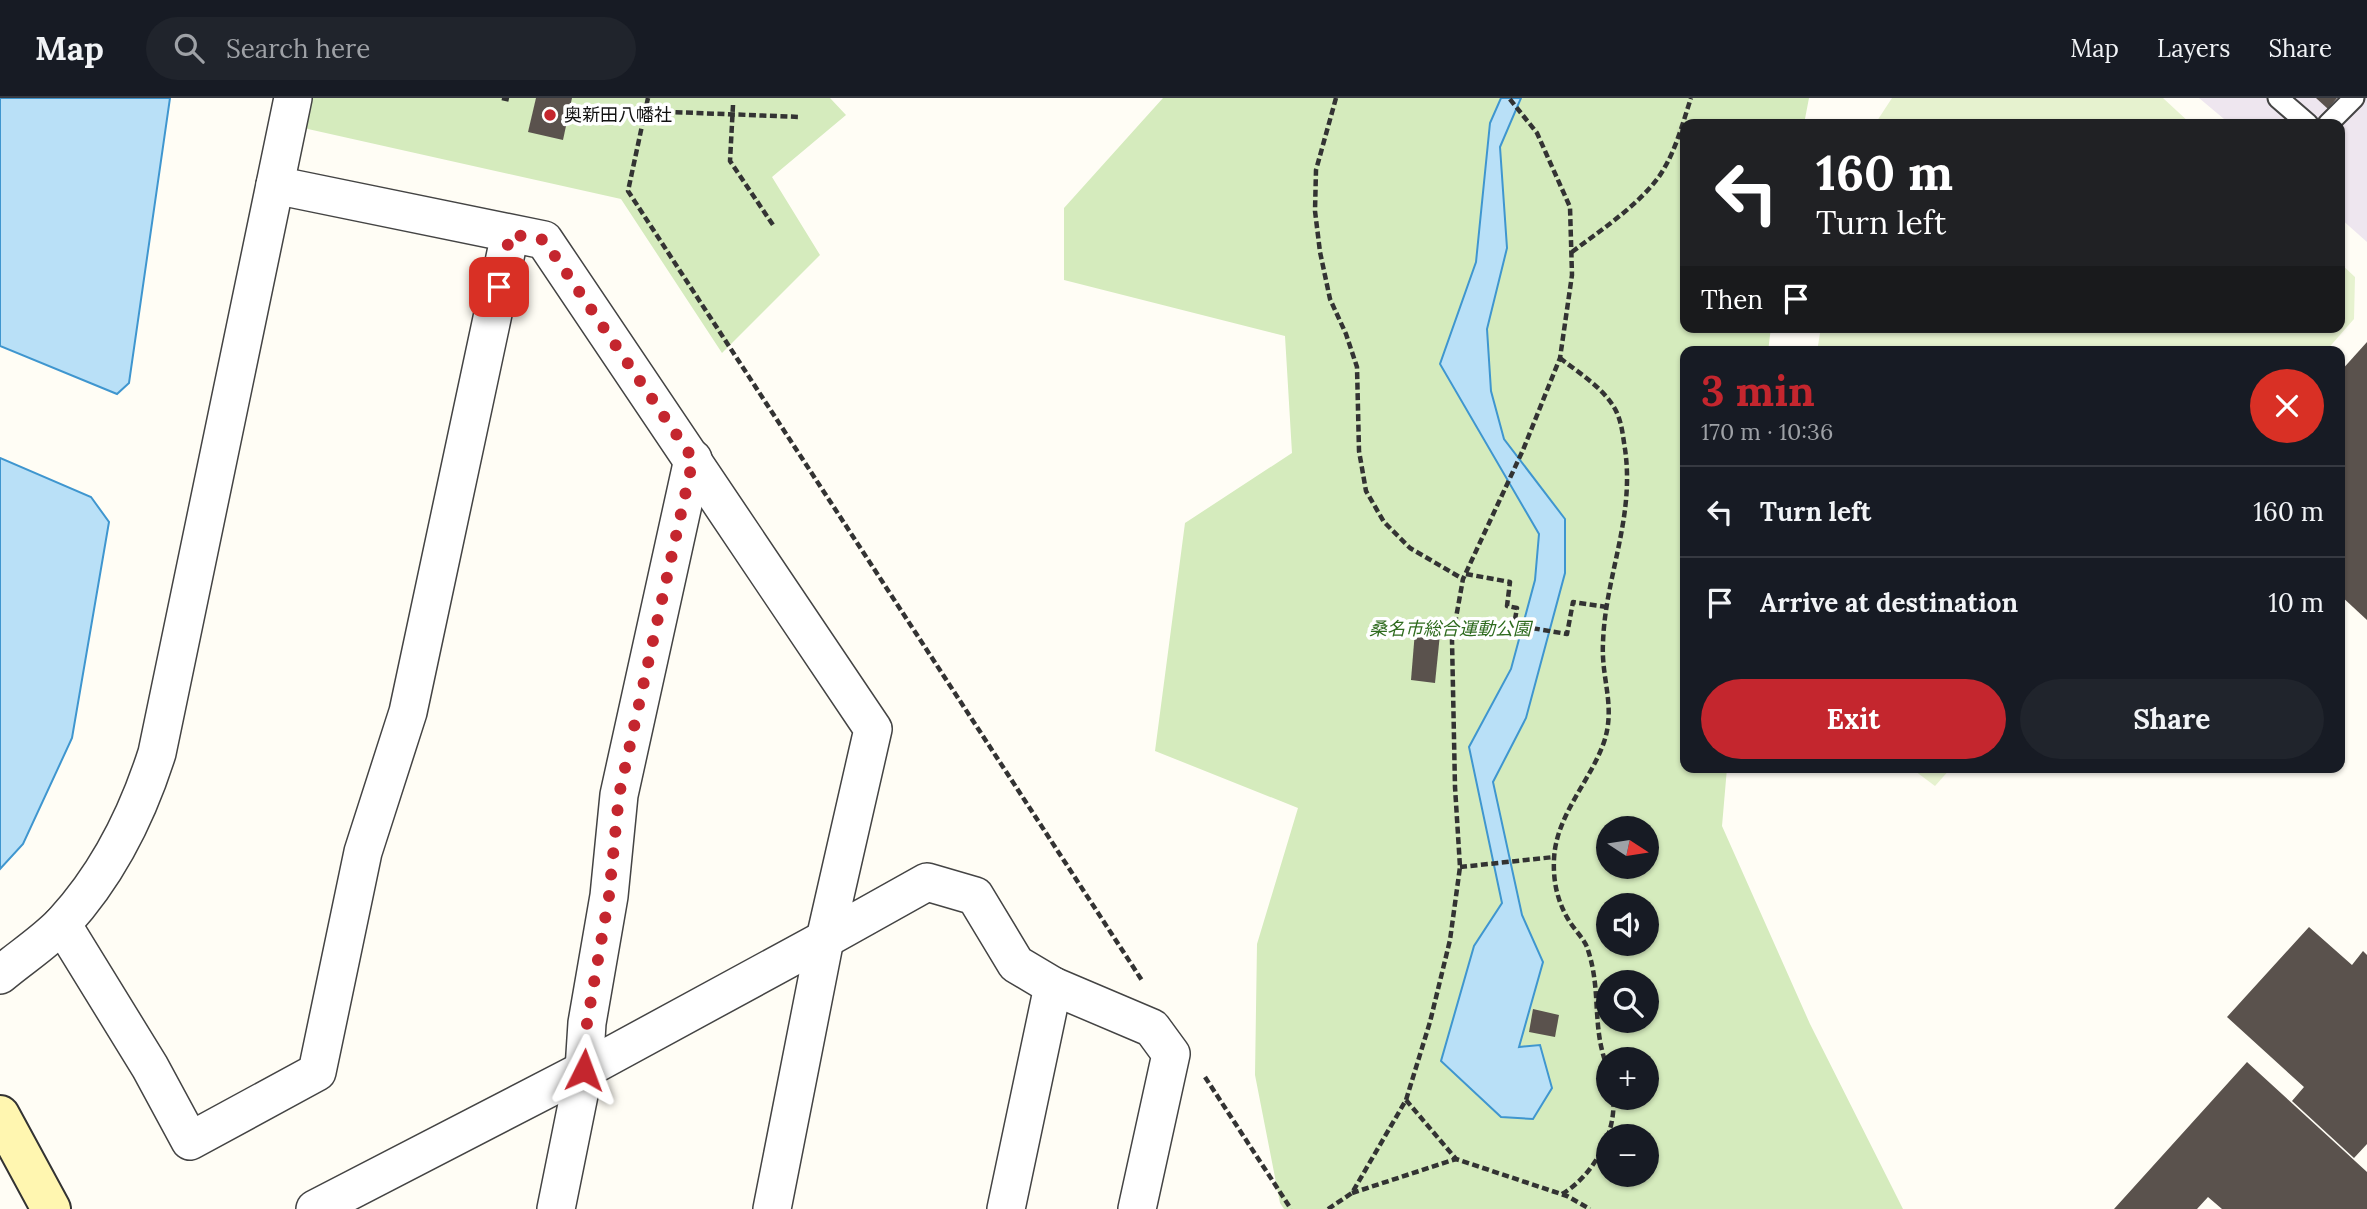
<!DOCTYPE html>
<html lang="en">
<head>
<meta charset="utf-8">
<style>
  :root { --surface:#171b24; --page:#20242c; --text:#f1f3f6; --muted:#9ea1a6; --line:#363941; --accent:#c4262e }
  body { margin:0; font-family:Lora,"Noto Sans JP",serif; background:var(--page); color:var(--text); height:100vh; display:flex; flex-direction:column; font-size:26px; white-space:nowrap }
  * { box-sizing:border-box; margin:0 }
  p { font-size:23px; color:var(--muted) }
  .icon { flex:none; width:38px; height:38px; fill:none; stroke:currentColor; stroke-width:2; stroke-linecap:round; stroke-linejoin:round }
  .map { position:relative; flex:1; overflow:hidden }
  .drawer { position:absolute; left:1680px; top:248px; width:665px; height:427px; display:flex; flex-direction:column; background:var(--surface); border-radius:14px; box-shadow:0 2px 5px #0004 }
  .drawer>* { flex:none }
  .hud { position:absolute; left:1680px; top:21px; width:665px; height:214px; border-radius:14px; box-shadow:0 2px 5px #0004; background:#202124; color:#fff; overflow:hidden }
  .needle { width:46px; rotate:102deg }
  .controls { position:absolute; left:1596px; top:718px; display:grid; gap:14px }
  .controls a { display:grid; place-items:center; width:63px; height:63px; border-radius:50%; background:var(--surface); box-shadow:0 2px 5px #0004; font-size:35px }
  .pin { position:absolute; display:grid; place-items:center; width:60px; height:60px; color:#fff; margin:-30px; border-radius:14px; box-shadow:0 4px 10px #0006 }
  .me { position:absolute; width:77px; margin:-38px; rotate:3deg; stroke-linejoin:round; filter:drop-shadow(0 0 5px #0008) }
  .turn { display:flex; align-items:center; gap:24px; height:147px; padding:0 21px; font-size:32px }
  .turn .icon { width:91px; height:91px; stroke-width:2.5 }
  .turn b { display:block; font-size:49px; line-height:60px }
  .then { display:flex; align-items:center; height:66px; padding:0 21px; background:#0003; gap:14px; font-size:26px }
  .round { display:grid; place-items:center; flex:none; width:74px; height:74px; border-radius:37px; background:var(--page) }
  .overview { display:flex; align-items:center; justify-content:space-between; height:119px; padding:0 21px }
  h1 { font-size:42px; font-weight:800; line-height:52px; color:var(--accent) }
  .cta { display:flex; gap:14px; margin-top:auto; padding:14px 21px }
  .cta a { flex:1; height:80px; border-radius:42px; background:var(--accent); color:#fff; font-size:28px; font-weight:800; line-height:80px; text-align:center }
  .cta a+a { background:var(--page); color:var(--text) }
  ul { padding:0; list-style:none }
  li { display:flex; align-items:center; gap:21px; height:91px; padding:0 21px; border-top:2px solid var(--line) }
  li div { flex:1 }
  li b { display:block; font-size:26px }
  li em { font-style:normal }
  header { display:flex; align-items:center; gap:42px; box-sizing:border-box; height:98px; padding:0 35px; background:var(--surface); border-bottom:2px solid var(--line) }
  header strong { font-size:33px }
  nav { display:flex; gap:38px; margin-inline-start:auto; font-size:24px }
  .search { width:490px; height:63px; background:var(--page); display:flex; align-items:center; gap:18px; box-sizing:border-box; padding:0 24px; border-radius:38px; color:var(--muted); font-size:26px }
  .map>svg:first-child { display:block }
  .industrial { fill:#eee6ef }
  .green { fill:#d5ebbd; fill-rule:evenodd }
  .pitch { fill:#e6f2cf }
  .water { fill:#b9e0f7; stroke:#3f96cf; stroke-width:2 }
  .building { fill:#5a524d }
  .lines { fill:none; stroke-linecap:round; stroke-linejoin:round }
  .lane-casing { stroke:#444; stroke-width:23 }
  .street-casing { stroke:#444; stroke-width:40 }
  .secondary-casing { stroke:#333; stroke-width:42 }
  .path { stroke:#333; stroke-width:4.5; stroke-dasharray:7 3.5; stroke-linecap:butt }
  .lane { stroke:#fff; stroke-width:19 }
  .street { stroke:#fff; stroke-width:37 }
  .secondary { stroke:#fff6b0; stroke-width:38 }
  .route { stroke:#c4262e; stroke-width:12; stroke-dasharray:0 21.6 }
  .poi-dot { fill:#c4262e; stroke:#fff; stroke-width:2.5 }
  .labels { text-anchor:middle; stroke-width:7; stroke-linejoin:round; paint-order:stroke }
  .poi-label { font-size:18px; fill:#111; stroke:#fff; text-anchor:start }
  .park-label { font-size:18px; font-style:italic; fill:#2f6b1f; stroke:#fff }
</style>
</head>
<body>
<header>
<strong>Map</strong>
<div class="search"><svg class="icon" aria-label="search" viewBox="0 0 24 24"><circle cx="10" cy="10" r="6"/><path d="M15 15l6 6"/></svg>Search here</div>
<nav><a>Map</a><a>Layers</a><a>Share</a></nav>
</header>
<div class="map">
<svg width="2367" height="1111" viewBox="0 0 2367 1111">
  <rect width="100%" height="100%" fill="#fffdf5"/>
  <!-- industrial -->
  <polygon class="industrial" points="2199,0 2367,0 2367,144 2340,120 2340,26 2230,26"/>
  <!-- green -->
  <g class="green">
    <polygon points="306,0 830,0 846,17 772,79 820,157 722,255 621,101 299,29"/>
    <path d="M1163 0H1809L1804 26H1685V229H1771L1768 254H1685V670H1727L1722 728 1810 926 1903 1111H1284L1280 1105 1255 977 1257 846 1298 710 1155 653 1185 425 1292 355 1285 238 1064 182V110ZM1608 730H1647V768H1608ZM1608 807H1647V845H1608ZM1608 884H1647V922H1608ZM1608 961H1647V999H1608ZM1608 1038H1647V1076H1608Z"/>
  </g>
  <!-- pitch -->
  <g class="pitch">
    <polygon points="1892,0 2163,0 2191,26 1875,26"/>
    <polygon points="2340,165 2355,179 2354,221 2325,254 1817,254 1821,229 2340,229"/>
    <polygon points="1911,670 1951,670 1935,688"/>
  </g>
  <!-- water -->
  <g class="water">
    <polygon points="0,0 170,0 129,285 117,296 0,248"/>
    <polygon points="1501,0 1521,0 1500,49 1507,150 1487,231 1491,293 1504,341 1565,421 1565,475 1526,620 1493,684 1522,817 1543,864 1519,949 1540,947 1552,990 1533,1021 1501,1019 1441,963 1474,848 1502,805 1469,649 1511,571 1535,482 1539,436 1440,266 1476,164 1490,25"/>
    <polygon points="0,360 91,399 109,424 72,640 23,746 0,771"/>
  </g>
  <!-- building -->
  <g class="building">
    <polygon points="536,0 572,0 563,42 528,34"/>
    <polygon points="2316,0 2337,0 2328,11"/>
    <polygon points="2367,244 2367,522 2340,497 2340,274"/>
    <polygon points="1415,533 1440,536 1435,585 1411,582"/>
    <polygon points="2309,829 2352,867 2363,853 2367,857 2367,1046 2354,1060 2292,1003 2304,989 2227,919"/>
    <polygon points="1533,911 1559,917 1555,939 1529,934"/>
    <polygon points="2247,964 2367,1074 2367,1111 2222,1111 2208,1099 2197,1111 2114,1111"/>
  </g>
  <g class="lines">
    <defs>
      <g id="lane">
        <polyline points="2278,0 2308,26"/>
        <polyline points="2328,26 2354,0"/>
      </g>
      <g id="street">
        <polyline points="275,87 544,142 873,631 825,841 927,784 975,798 1016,866 1053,888 1006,1111"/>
        <polyline points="62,826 150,969 190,1043 317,974 363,754 408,614 510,136"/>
        <path d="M0 877C20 860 45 844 63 825 108 776 137 718 157 655L293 0"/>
        <polyline points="1053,888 1152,930 1171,956 1137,1111"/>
        <polyline points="315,1111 584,972 825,841"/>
        <polyline points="556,1111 584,972 587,925 609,798 619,697 693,361"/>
        <polyline points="772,1111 825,841"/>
      </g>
      <polyline id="secondary" points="0,1017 51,1111"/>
    </defs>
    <!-- lane casing -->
    <use href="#lane" class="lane-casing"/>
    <!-- street casing -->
    <use href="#street" class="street-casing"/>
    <!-- secondary casing -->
    <use href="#secondary" class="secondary-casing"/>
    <!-- path -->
    <g class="path">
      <polyline points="502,0 511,2"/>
      <polyline points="648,0 628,93 1143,884"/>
      <polyline points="1336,0 1316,72 1315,113 1320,154 1330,201 1346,236 1357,269 1359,353 1366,393 1384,424 1410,450 1463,481"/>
      <polyline points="733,7 730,63 773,127"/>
      <polyline points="644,13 801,19"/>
      <path d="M1572 154C1601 132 1636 109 1658 80 1675 56 1682 27 1691 0"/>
      <path d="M1560 260C1580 276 1606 291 1617 315 1622 326 1623 339 1625 351 1635 421 1605 478 1603 545 1601 581 1616 608 1604 644 1590 684 1556 717 1554 761 1553 783 1557 802 1568 821 1574 832 1585 841 1588 852 1602 895 1591 929 1608 971"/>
      <polyline points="1466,476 1510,484 1507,508 1517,510 1514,527 1567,536 1573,504 1607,509"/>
      <polyline points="1460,769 1554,759"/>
      <polyline points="1205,979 1291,1111"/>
      <polyline points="1406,1002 1456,1061 1567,1098 1590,1111"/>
      <polyline points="1352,1095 1456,1061"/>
      <path d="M1562 1096C1593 1078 1617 1035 1613 999"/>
      <polyline points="1328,1111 1352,1095 1406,1002 1430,924 1450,842 1460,769 1455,689 1452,542 1463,481 1523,352 1560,260 1572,177 1570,109 1537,35 1509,0"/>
    </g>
    <!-- lane -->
    <use href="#lane" class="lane"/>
    <!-- street -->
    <use href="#street" class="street"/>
    <!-- secondary -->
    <use href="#secondary" class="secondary"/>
  </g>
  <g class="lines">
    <!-- route -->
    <polyline class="route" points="499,189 510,136 544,142 693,361 619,697 609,798 587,925 584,972"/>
  </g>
  <!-- markers -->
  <circle class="poi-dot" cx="550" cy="17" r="7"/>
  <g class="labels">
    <!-- poi labels -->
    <g class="poi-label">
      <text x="564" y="23">奥新田八幡社</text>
    </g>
    <!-- park labels -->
    <g class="park-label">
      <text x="1450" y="537">桑名市総合運動公園</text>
    </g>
  </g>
</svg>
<div class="controls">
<a><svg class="needle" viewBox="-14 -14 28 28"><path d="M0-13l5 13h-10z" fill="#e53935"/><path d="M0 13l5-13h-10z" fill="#9ea1a6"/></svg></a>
<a><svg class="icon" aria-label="sound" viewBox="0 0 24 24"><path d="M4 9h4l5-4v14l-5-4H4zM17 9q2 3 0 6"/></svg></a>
<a><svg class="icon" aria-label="search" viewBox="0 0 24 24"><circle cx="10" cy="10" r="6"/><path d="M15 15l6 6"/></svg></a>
<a>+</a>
<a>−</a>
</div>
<div class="pin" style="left:499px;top:189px;background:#d93025"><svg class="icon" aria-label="arrive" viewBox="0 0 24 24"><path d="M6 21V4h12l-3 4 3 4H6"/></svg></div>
<svg class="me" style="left:584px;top:972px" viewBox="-20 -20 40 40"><path d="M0-17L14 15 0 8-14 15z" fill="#c4262e" stroke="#fff" stroke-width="4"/></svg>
<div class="hud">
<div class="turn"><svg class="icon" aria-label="left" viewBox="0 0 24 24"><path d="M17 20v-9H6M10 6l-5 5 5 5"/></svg><div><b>160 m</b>Turn left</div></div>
<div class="then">Then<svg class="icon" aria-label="arrive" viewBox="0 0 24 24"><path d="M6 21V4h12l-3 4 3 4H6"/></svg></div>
</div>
<section class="drawer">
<div class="overview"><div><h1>3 min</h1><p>170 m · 10:36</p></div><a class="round" style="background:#d93025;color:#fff"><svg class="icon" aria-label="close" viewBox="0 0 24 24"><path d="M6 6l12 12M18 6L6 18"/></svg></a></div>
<ul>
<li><svg class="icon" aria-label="left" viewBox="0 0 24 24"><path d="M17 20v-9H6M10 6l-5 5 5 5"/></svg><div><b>Turn left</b></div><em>160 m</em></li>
<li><svg class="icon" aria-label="arrive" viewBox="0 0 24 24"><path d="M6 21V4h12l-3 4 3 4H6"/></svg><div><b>Arrive at destination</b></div><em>10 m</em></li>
</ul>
<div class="cta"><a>Exit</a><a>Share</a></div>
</section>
</div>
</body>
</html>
